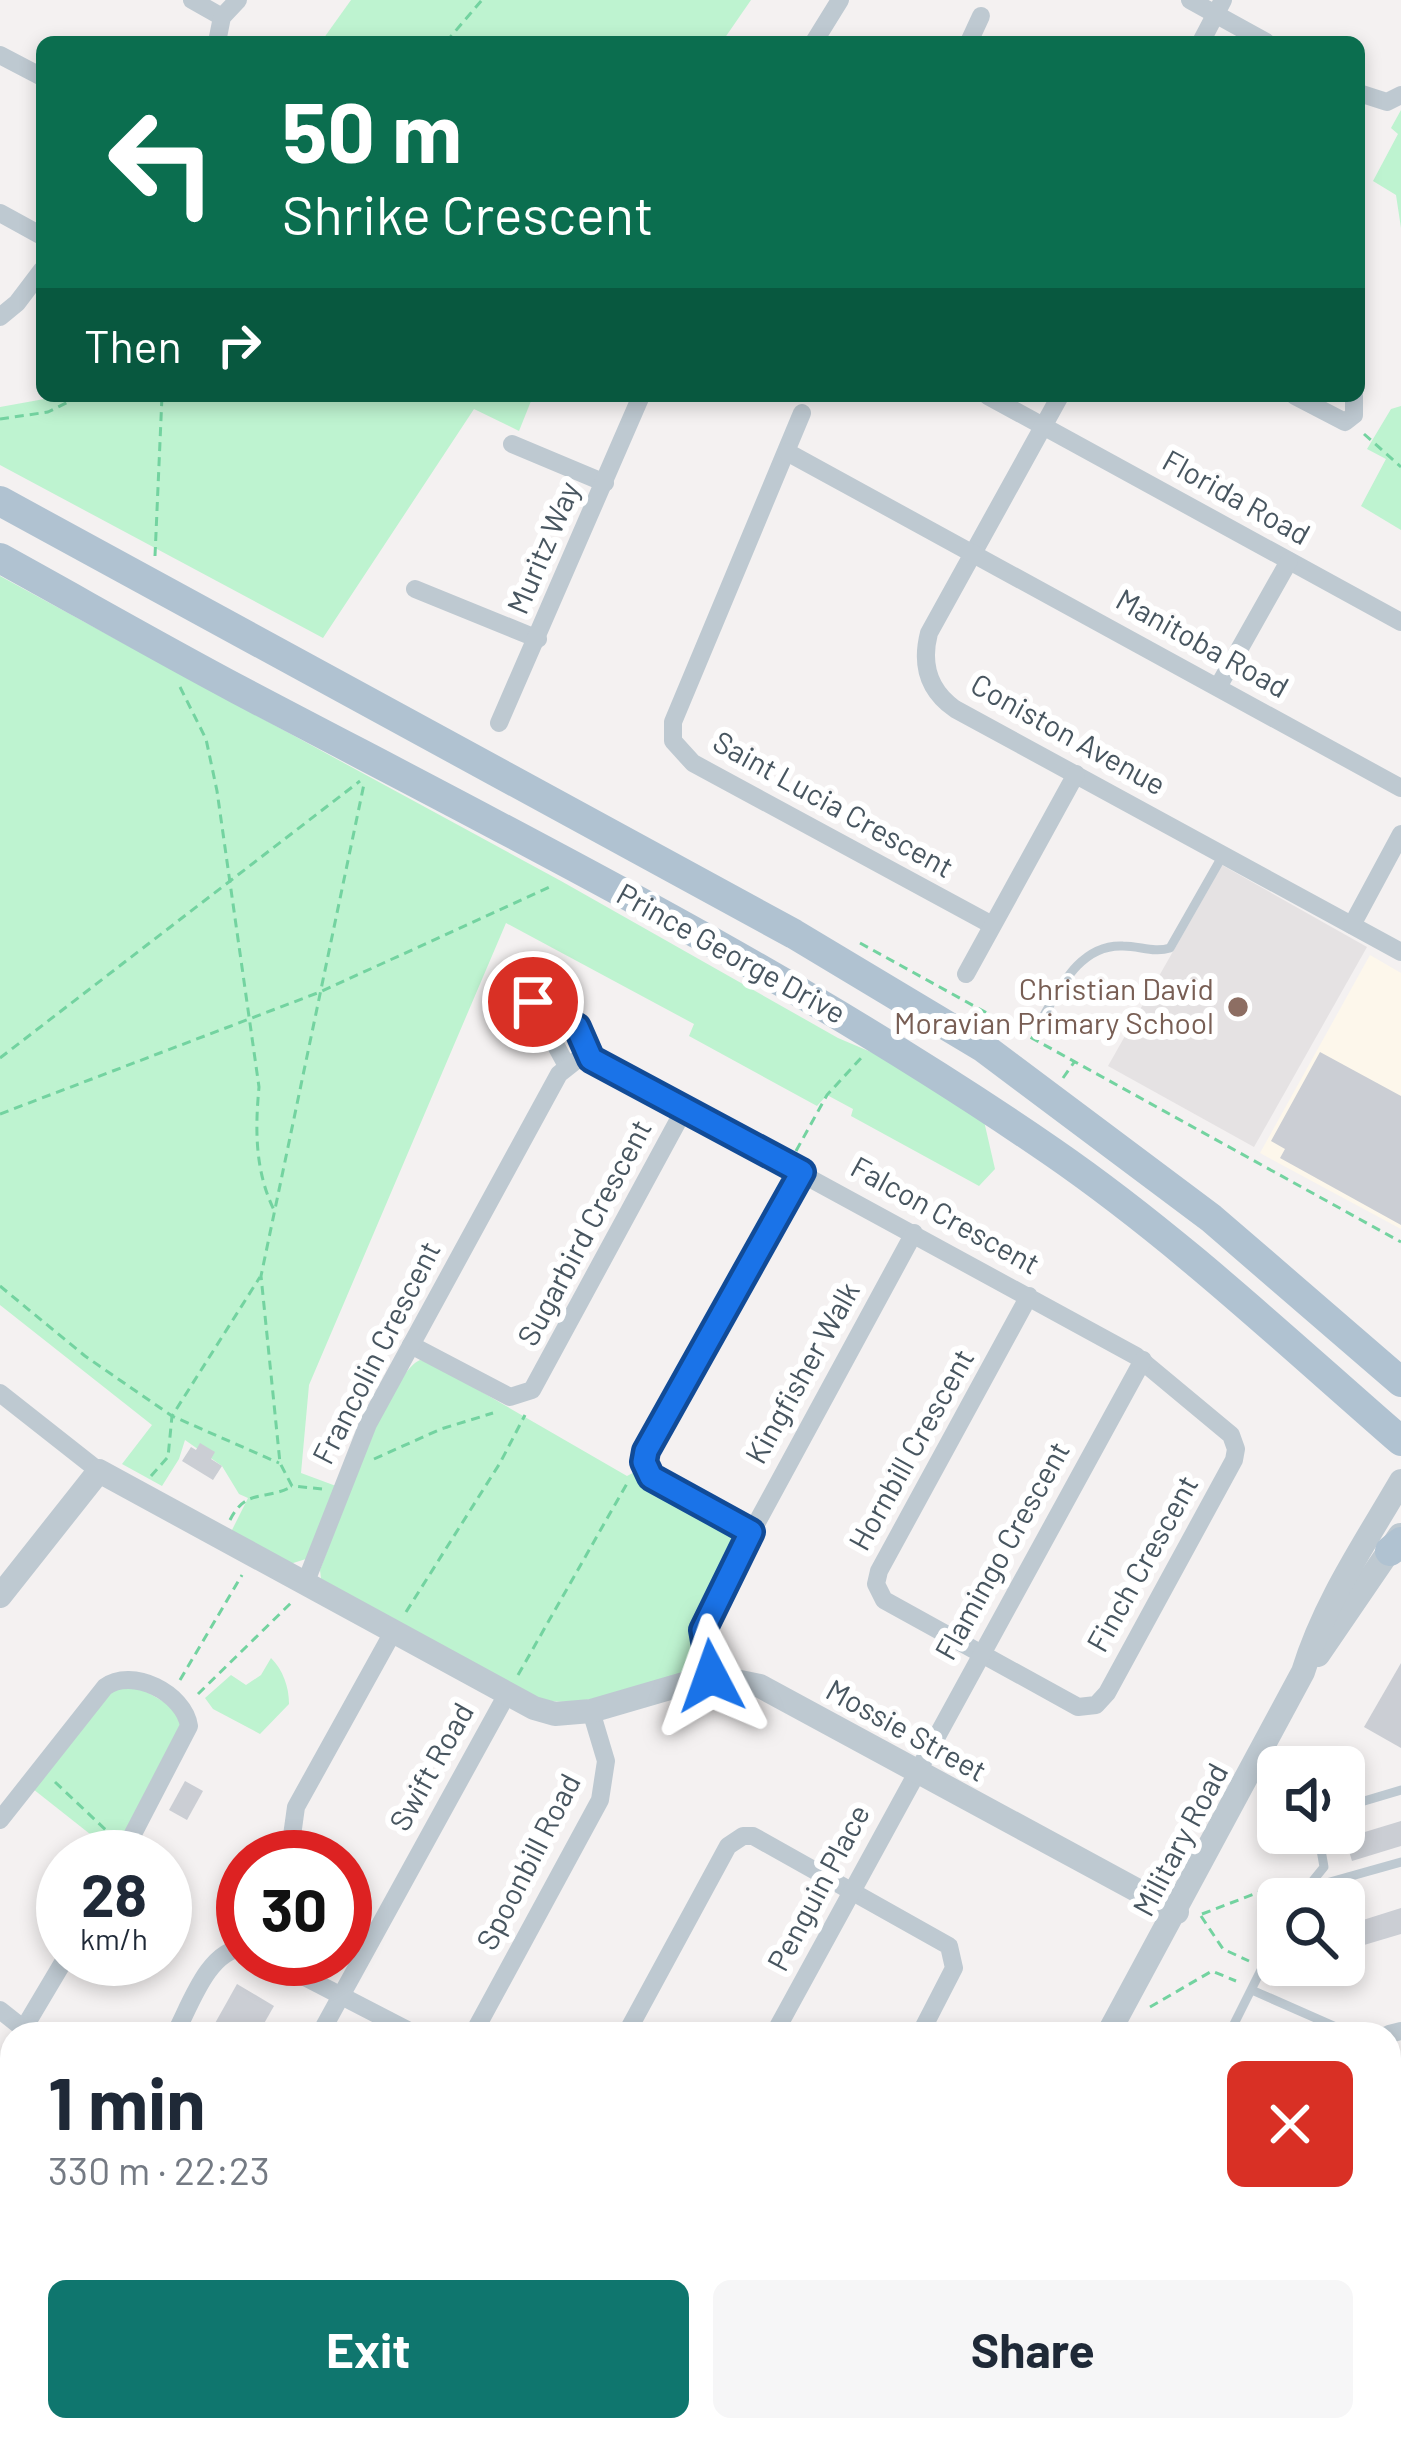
<!DOCTYPE html>
<html lang="en">
<head>
<meta charset="utf-8">
<style>
  :root { --surface:#fff; --page:#f6f6f7; --text:#1f2937; --muted:#747a83; --accent:#0f766e }
  body { margin:0; font-family:Barlow,sans-serif; background:var(--page); color:var(--text); height:100vh; display:flex; flex-direction:column; font-size:45px; white-space:nowrap }
  * { box-sizing:border-box; margin:0 }
  p { font-size:39px; color:var(--muted) }
  .icon { flex:none; width:66px; height:66px; fill:none; stroke:currentColor; stroke-width:2; stroke-linecap:round; stroke-linejoin:round }
  .map { position:relative; flex:1; overflow:hidden }
  .side { position:absolute; left:0px; top:2022px; width:1401px; height:420px; display:flex; flex-direction:column; background:var(--surface); border-radius:36px 36px 0 0; box-shadow:0 6px 18px #0003 }
  .side>* { flex:none }
  .guide { position:absolute; left:36px; top:36px; width:1329px; height:366px; border-radius:18px; box-shadow:0 6px 18px #0003; background:#0b6e4f; color:#fff; overflow:hidden }
  .tools { position:absolute; left:1257px; top:1746px; display:grid; gap:24px }
  .tools a { display:grid; place-items:center; width:108px; height:108px; border-radius:18px; background:var(--surface); box-shadow:0 6px 18px #0003; font-size:60px }
  .speed { position:absolute; left:36px; top:1830px; display:flex; gap:24px; font-size:60px; font-weight:700; text-align:center }
  .speed>* { display:grid; place-content:center; width:156px; height:156px; border-radius:50%; background:var(--surface); box-shadow:0 6px 18px #0003; line-height:1 }
  .speed small { font-size:30px; font-weight:400 }
  .speed .limit { border:18px solid #d22; background:#fff; color:#111 }
  .pin { position:absolute; display:grid; place-items:center; width:102px; height:102px; color:#fff; margin:-51px; border:6px solid #fff; border-radius:50%; box-shadow:0 3px 12px #0007 }
  .me { position:absolute; width:132px; margin:-66px; rotate:356deg; stroke-linejoin:round; filter:drop-shadow(0 0 9px #0008) }
  .turn { display:flex; align-items:center; gap:42px; height:252px; padding:0 48px; font-size:54px }
  .turn .icon { width:156px; height:156px; stroke-width:2.5 }
  .turn b { display:block; font-size:84px; line-height:102px }
  .then { display:flex; align-items:center; height:114px; padding:0 48px; background:#0003; gap:24px; font-size:45px }
  .round { display:grid; place-items:center; flex:none; width:126px; height:126px; border-radius:18px; background:var(--page) }
  .summary { display:flex; align-items:center; justify-content:space-between; height:204px; padding:0 48px }
  h1 { font-size:72px; font-weight:700; line-height:90px }
  .primary-button { display:flex; gap:24px; margin-top:auto; padding:24px 48px }
  .primary-button a { flex:1; height:138px; border-radius:18px; background:var(--accent); color:#fff; font-size:48px; font-weight:700; line-height:138px; text-align:center }
  .primary-button a+a { background:var(--page); color:var(--text) }
  .map>svg:first-child { display:block }
  .commercial { fill:#fdf7eb }
  .education { fill:#e5e2e3 }
  .green { fill:#bef3d0 }
  .building { fill:#cbced4 }
  .lines { fill:none; stroke-linecap:round; stroke-linejoin:round }
  .path { stroke:#73d3a0; stroke-width:3; stroke-dasharray:9 6; stroke-linecap:butt }
  .service { stroke:#bec9d1; stroke-width:9 }
  .minor { stroke:#bec9d1; stroke-width:18 }
  .tertiary { stroke:#bec9d1; stroke-width:24 }
  .primary { stroke:#b0c2d1; stroke-width:30 }
  .route-casing { stroke:#114b97; stroke-width:30 }
  .route { stroke:#1a73e8; stroke-width:21 }
  .education-dot { fill:#8d6e63; stroke:#fff; stroke-width:4.5 }
  .labels { text-anchor:middle; stroke-width:12; stroke-linejoin:round; paint-order:stroke }
  .street-label { font-size:30px; fill:#485660; stroke:#fff }
  .education-label { font-size:30px; fill:#785e54; stroke:#fff; text-anchor:end }
</style>
</head>
<body>
<div class="map">
<svg width="1401" height="2442" viewBox="0 0 1401 2442">
  <rect width="100%" height="100%" fill="#f4f1f1"/>
  <!-- commercial -->
  <polygon class="commercial" points="1370,955 1401,973 1401,1229 1260,1153"/>
  <!-- education -->
  <polygon class="education" points="1222,865 1367,947 1254,1147 1108,1066"/>
  <!-- green -->
  <g class="green">
    <polygon points="351,0 751,0 722,42 321,42"/>
    <polygon points="1401,110 1401,228 1396,195 1373,181 1398,134 1391,128"/>
    <polygon points="61,396 533,396 519,431 474,409 323,638 0,465 0,407"/>
    <polygon points="1401,406 1401,530 1361,506 1386,459 1367,449 1391,409"/>
    <polygon points="0,576 561,881 838,1038 878,1055 984,1121 995,1169 979,1186 851,1116 853,1109 827,1095 817,1106 689,1036 694,1024 506,923 309,1385 301,1473 336,1486 306,1559 290,1564 231,1532 248,1498 239,1494 222,1466 185,1440 179,1459 162,1486 122,1464 152,1425 0,1305"/>
    <path d="M420 1360 430 1362 627 1476 640 1469 733 1531C739 1558 710 1588 699 1613 690 1633 704 1653 691 1670 641 1685 592 1708 540 1700L321 1579 320 1570C335 1531 388 1373 420 1360Z"/>
    <path d="M271 1658C283 1670 289 1687 289 1704L260 1734 213 1709 205 1698 231 1675 246 1685 261 1675Z"/>
    <polygon points="136,1686 173,1707 181,1723 114,1853 33,1789 111,1691"/>
  </g>
  <!-- building -->
  <g class="building">
    <polygon points="1320,1052 1401,1096 1401,1225 1280,1158 1285,1149 1271,1141"/>
    <polygon points="200,1443 215,1452 211,1459 222,1466 213,1480 182,1461 191,1447 196,1450"/>
    <polygon points="1401,1663 1401,1748 1364,1727"/>
    <polygon points="185,1781 203,1791 187,1820 169,1810"/>
    <polygon points="1401,1821 1401,1846 1352,1861 1345,1838"/>
    <polygon points="1401,1908 1401,1934 1344,1951 1344,1926"/>
    <polygon points="237,1984 274,2006 258,2034 209,2034"/>
  </g>
  <g class="lines">
    <!-- path -->
    <g class="path">
      <polyline points="446,42 482,0"/>
      <polyline points="0,419 48,412 80,396"/>
      <polyline points="1364,434 1401,467"/>
      <polyline points="155,556 162,396"/>
      <path d="M180 687 206 739 217 791 259 1087C255 1130 255 1171 274 1210"/>
      <polyline points="860,943 1401,1242"/>
      <polyline points="0,1058 360,781"/>
      <polyline points="1063,1078 1075,1061"/>
      <polyline points="0,1114 320,992 554,885"/>
      <polyline points="796,1151 827,1095 862,1057"/>
      <polyline points="0,1286 85,1356 172,1416 279,1463"/>
      <polyline points="374,1459 441,1429 493,1413"/>
      <polyline points="151,1476 168,1457 172,1416 260,1277"/>
      <polyline points="322,1489 292,1486 280,1463 261,1276 364,784"/>
      <path d="M230 1520C246 1488 264 1501 291 1487"/>
      <polyline points="406,1612 500,1463 525,1415"/>
      <polyline points="518,1675 629,1480"/>
      <polyline points="180,1680 242,1575"/>
      <polyline points="198,1694 294,1600"/>
      <polyline points="55,1782 109,1833"/>
      <polyline points="1202,1914 1275,1886 1289,1887"/>
      <polyline points="1201,1916 1223,1949 1249,1961"/>
      <polyline points="1150,2007 1212,1971 1236,1981"/>
    </g>
    <!-- service -->
    <g class="service">
      <path d="M1043 1017C1061 986 1081 944 1123 946 1140 946 1154 953 1170 948L1223 855"/>
      <polyline points="1344,1807 1401,1790"/>
      <polyline points="1305,1889 1401,1862"/>
      <polyline points="1298,1899 1324,1867 1318,1833"/>
      <polyline points="1254,1991 1352,2034"/>
      <polyline points="1229,2034 1278,1936"/>
      <polyline points="1308,2430 1329,2442"/>
      <polyline points="1358,2442 1364,2430"/>
    </g>
    <!-- minor -->
    <g class="minor">
      <polyline points="192,0 222,17"/>
      <polyline points="1190,0 1266,42"/>
      <polyline points="217,42 222,17 238,0"/>
      <polyline points="814,42 840,0"/>
      <polyline points="969,42 981,16"/>
      <polyline points="1201,42 1223,0"/>
      <polyline points="0,55 42,77"/>
      <polyline points="1359,93 1387,102 1401,95"/>
      <polyline points="0,213 42,236"/>
      <polyline points="0,317 17,303 42,270"/>
      <polyline points="988,396 1401,622"/>
      <path d="M1060 396 929 633C921 664 928 690 955 709L1401 952"/>
      <polyline points="1295,396 1345,422 1354,415 1354,396"/>
      <polyline points="802,413 673,722 673,741 693,763 992,925"/>
      <polyline points="512,444 605,483"/>
      <polyline points="787,452 1401,788"/>
      <polyline points="415,589 538,639"/>
      <polyline points="1218,687 1289,561"/>
      <polyline points="499,723 641,396"/>
      <polyline points="1352,925 1401,834"/>
      <polyline points="966,974 1076,774"/>
      <polyline points="567,1066 555,1044 520,1023 530,1002 577,1027 591,1059"/>
      <polyline points="411,1345 510,1397 532,1390 685,1108"/>
      <polyline points="0,1393 99,1471"/>
      <polyline points="751,1532 651,1477 643,1462 646,1451 802,1172"/>
      <polyline points="305,1584 368,1424 559,1074 578,1059 591,1059 1136,1356 1231,1435 1236,1449 1234,1460 1107,1693 1096,1705 1078,1707 884,1600 876,1584 879,1571 1029,1296"/>
      <polyline points="711,1676 703,1642 711,1607 914,1233"/>
      <path d="M0 1820 105 1687C132 1667 184 1693 189 1726L121 1857"/>
      <polyline points="289,1857 296,1807 393,1632"/>
      <polyline points="270,1959 415,2034"/>
      <polyline points="0,2010 29,2033"/>
      <polyline points="24,2028 65,1959"/>
      <path d="M175 2034C190 2006 208 1950 243 1948"/>
      <polyline points="320,2034 507,1694"/>
      <polyline points="473,2034 600,1800 606,1761 591,1711"/>
      <polyline points="626,2034 728,1846 743,1836 753,1836 949,1946 954,1968 920,2034"/>
      <polyline points="774,2034 1143,1360"/>
      <polyline points="1389,2034 1401,2031"/>
      <polyline points="0,2189 12,2199"/>
      <polyline points="0,2270 12,2255"/>
      <polyline points="1389,2381 1401,2387"/>
      <polyline points="368,2430 390,2442"/>
      <polyline points="658,2430 682,2440 705,2430"/>
      <polyline points="1141,2430 1156,2438"/>
      <polyline points="46,2442 55,2430"/>
      <polyline points="179,2442 180,2430"/>
    </g>
    <!-- tertiary -->
    <g class="tertiary">
      <polyline points="0,1596 99,1471 534,1708 555,1714 591,1711 711,1676 760,1686 1177,1912"/>
      <polyline points="1318,1655 1400,1535"/>
      <path d="M1108 2034 1303 1672C1324 1603 1365 1543 1401 1481"/>
      <polyline points="880,2442 887,2430"/>
    </g>
    <!-- primary -->
    <g class="primary">
      <polyline points="0,501 794,934 984,1048 1211,1218 1401,1382"/>
      <path d="M0 558C80 602 158 647 239 690 514 835 794 974 1051 1151 1176 1237 1287 1342 1401 1441"/>
      <polyline points="1390,1551 1401,1542"/>
    </g>
  </g>
  <g class="lines">
    <defs>
      <polyline id="route" points="533,1002 577,1027 591,1059 802,1172 646,1451 644,1462 651,1477 751,1532 703,1630 711,1676"/>
    </defs>
    <!-- route casing -->
    <use href="#route" class="route-casing"/>
    <!-- route -->
    <use href="#route" class="route"/>
  </g>
  <!-- markers -->
  <circle class="education-dot" cx="1238" cy="1007" r="12"/>
  <g class="labels">
    <!-- street labels -->
    <g class="street-label">
      <text transform="translate(1236 498) rotate(29)" y="10">Florida Road</text>
      <text transform="translate(544 548) rotate(-67)" y="10">Muritz Way</text>
      <text transform="translate(1202 644) rotate(29)" y="10">Manitoba Road</text>
      <text transform="translate(1068 735) rotate(29)" y="10">Coniston Avenue</text>
      <text transform="translate(833 805) rotate(29)" y="10">Saint Lucia Crescent</text>
      <text transform="translate(731 954) rotate(29)" y="10">Prince George Drive</text>
      <text transform="translate(945 1216) rotate(29)" y="10">Falcon Crescent</text>
      <text transform="translate(585 1233) rotate(-62)" y="10">Sugarbird Crescent</text>
      <text transform="translate(377 1353) rotate(-63)" y="10">Francolin Crescent</text>
      <text transform="translate(803 1373) rotate(-61)" y="10">Kingfisher Walk</text>
      <text transform="translate(912 1450) rotate(-61)" y="10">Hornbill Crescent</text>
      <text transform="translate(1003 1551) rotate(-61)" y="10">Flamingo Crescent</text>
      <text transform="translate(1143 1564) rotate(-61)" y="10">Finch Crescent</text>
      <text transform="translate(906 1731) rotate(29)" y="10">Mossie Street</text>
      <text transform="translate(432 1767) rotate(-61)" y="10">Swift Road</text>
      <text transform="translate(1181 1840) rotate(-62)" y="10">Military Road</text>
      <text transform="translate(529 1862) rotate(-63)" y="10">Spoonbill Road</text>
      <text transform="translate(819 1888) rotate(-62)" y="10">Penguin Place</text>
    </g>
    <!-- education labels -->
    <g class="education-label">
      <text x="1214" y="1000">Christian David<tspan x="1214" dy="34">Moravian Primary School</tspan></text>
    </g>
  </g>
</svg>
<div class="tools">
<a><svg class="icon" aria-label="sound" viewBox="0 0 24 24"><path d="M4 9h4l5-4v14l-5-4H4zM17 9q2 3 0 6"/></svg></a>
<a><svg class="icon" aria-label="search" viewBox="0 0 24 24"><circle cx="10" cy="10" r="6"/><path d="M15 15l6 6"/></svg></a>
</div>
<div class="speed"><div>28<small>km/h</small></div><div class="limit">30</div></div>
<div class="pin" style="left:533px;top:1002px;background:#d93025"><svg class="icon" aria-label="arrive" viewBox="0 0 24 24"><path d="M6 21V4h12l-3 4 3 4H6"/></svg></div>
<svg class="me" style="left:711px;top:1676px" viewBox="-20 -20 40 40"><path d="M0-17L14 15 0 8-14 15z" fill="#1a73e8" stroke="#fff" stroke-width="4"/></svg>
<div class="guide">
<div class="turn"><svg class="icon" aria-label="left" viewBox="0 0 24 24"><path d="M17 20v-9H6M10 6l-5 5 5 5"/></svg><div><b>50 m</b>Shrike Crescent</div></div>
<div class="then">Then<svg class="icon" aria-label="right" viewBox="0 0 24 24"><path d="M7 20v-9h11M14 6l5 5-5 5"/></svg></div>
</div>
<section class="side">
<div class="summary"><div><h1>1 min</h1><p>330 m · 22:23</p></div><a class="round" style="background:#d93025;color:#fff"><svg class="icon" aria-label="close" viewBox="0 0 24 24"><path d="M6 6l12 12M18 6L6 18"/></svg></a></div>
<div class="primary-button"><a>Exit</a><a>Share</a></div>
</section>
</div>
</body>
</html>
